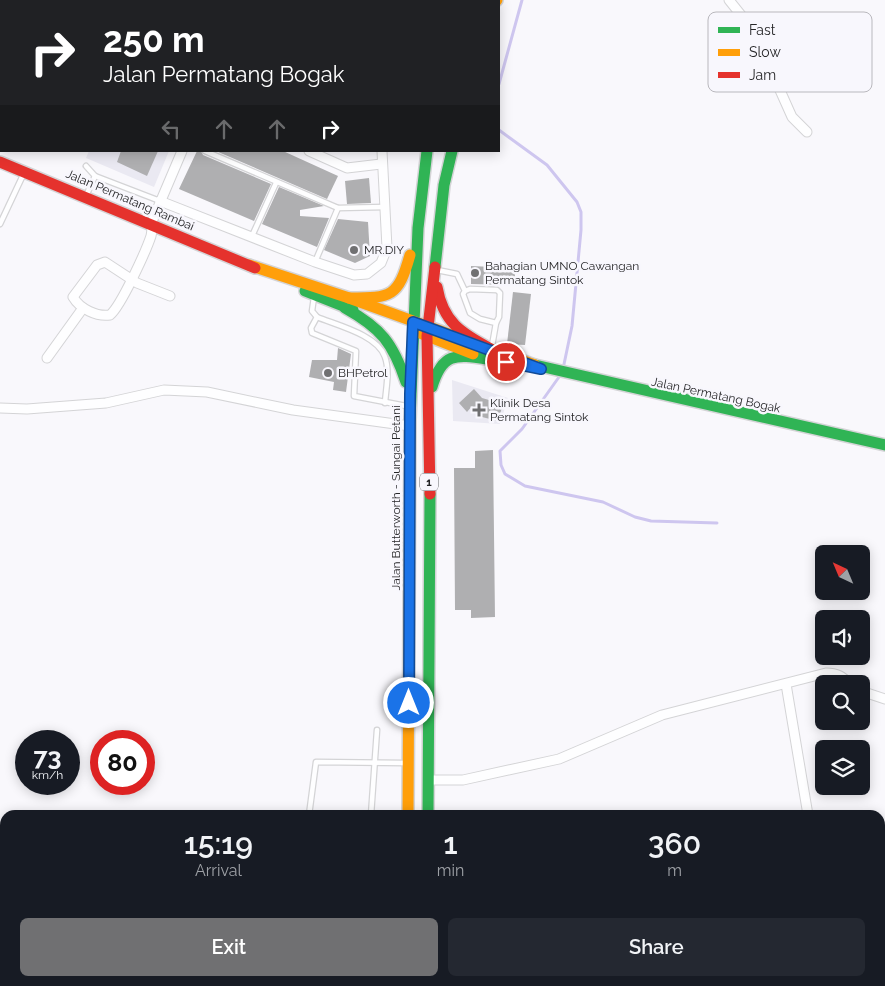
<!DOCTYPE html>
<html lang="en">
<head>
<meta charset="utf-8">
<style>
  :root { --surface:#171b24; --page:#242831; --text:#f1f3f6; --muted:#9ea1a6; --accent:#707072 }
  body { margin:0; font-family:Raleway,sans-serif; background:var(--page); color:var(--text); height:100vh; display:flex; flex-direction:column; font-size:19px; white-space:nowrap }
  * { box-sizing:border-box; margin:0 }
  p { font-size:16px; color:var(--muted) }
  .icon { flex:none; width:28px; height:28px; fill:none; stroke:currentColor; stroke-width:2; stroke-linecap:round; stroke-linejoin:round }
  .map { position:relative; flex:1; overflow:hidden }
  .panel { position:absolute; left:0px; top:810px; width:885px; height:176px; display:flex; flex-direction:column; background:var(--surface); border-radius:15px 15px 0 0; box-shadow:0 2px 12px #0003 }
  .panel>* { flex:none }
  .top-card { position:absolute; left:0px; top:0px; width:500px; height:152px; box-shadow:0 2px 12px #0003; background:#202124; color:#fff; overflow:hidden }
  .needle { width:32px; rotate:316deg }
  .tools { position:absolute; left:815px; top:545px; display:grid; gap:10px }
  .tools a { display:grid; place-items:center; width:55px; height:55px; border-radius:8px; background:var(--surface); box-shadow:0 2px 12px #0003; font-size:25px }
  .speed { position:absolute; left:15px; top:730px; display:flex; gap:10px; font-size:25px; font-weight:700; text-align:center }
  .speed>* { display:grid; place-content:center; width:65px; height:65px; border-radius:50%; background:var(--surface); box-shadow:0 2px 12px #0003; line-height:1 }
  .speed small { font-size:12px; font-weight:400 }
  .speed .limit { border:8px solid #d22; background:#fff; color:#111 }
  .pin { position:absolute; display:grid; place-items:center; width:42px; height:42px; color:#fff; margin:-21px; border:2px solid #fff; border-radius:50%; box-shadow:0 1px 5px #0007 }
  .me { position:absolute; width:55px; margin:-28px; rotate:0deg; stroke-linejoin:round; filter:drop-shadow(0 0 4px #0008) }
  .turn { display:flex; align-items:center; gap:18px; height:105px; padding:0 20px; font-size:22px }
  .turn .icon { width:65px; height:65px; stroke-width:2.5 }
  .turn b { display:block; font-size:35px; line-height:42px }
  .lanes { display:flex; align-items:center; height:48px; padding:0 20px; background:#0003; justify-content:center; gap:25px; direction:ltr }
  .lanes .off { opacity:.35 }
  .eta { display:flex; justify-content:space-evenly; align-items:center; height:85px; text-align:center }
  .eta b { font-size:30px; font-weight:600; line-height:35px }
  .button { display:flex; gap:10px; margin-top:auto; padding:10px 20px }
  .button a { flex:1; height:58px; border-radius:8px; background:var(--accent); color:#fff; font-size:20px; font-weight:600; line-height:58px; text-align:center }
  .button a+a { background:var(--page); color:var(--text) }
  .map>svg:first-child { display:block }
  .built { fill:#eae9f2 }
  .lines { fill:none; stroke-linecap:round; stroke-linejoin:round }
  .stream { stroke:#cec6ef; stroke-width:3 }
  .building { fill:#afafb1 }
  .lane-casing { stroke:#d4d4d6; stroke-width:7 }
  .street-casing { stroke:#d4d4d6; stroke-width:11 }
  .fast-casing { stroke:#d4d4d6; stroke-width:14 }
  .slow-casing { stroke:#d4d4d6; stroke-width:14 }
  .jam-casing { stroke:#d4d4d6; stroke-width:14 }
  .lane { stroke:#fefeff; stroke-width:4.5 }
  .street { stroke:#fefeff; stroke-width:9 }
  .fast { stroke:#30b455; stroke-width:11 }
  .slow { stroke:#ff9f0a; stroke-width:11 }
  .jam { stroke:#e5322d; stroke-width:11 }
  .route-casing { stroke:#114b97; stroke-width:12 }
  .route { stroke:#1a73e8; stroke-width:9 }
  .poi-dot { fill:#707072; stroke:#f8f7fd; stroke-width:2 }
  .labels { text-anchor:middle; stroke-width:5; stroke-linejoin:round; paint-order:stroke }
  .shield { fill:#f8f7fd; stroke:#656568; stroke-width:1 }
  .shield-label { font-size:11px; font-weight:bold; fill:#262628 }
  .street-label { font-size:12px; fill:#262628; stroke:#f8f7fd }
  .poi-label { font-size:12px; fill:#262628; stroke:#f8f7fd; text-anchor:start }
  .key { fill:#f8f7fd; stroke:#b9b8bd; stroke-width:1 }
  .key-label { font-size:14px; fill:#262628 }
</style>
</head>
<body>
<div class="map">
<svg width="885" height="986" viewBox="0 0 885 986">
  <rect width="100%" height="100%" fill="#f9f8fc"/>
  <!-- built -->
  <g class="built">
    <polygon points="89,151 169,151 154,187 86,158"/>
    <polygon points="452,380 508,398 500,424 453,421"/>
  </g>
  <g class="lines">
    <!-- stream -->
    <g class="stream">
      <polyline points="275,1 275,0"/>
      <polyline points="499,84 522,0"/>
      <polyline points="499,130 547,165 577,202 581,212 581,230 572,326 563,369"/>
      <polyline points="559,377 522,429 500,451 501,465 505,474 525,486 603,502 635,517 651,521 717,523"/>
    </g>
  </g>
  <!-- building -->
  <g class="building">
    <polygon points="121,151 158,151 147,176 117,162"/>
    <polygon points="197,151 201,151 203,155 271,184 254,221 179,189"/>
    <polygon points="216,151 283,151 338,176 327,199"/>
    <polygon points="369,178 371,203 347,204 345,181"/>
    <polygon points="279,187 324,206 300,210 300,216 329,218 317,247 262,224"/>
    <polygon points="338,219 368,222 370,256 355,263 324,250"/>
    <polygon points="471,266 515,268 515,285 471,284"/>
    <polygon points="513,292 531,294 525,345 507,344"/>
    <polygon points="338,348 351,354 346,392 333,390 334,382 309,377 312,360 337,360"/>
    <polygon points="474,389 482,398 503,404 498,421 482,417 472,406 467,412 459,403"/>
    <polygon points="493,450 495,617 471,618 471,610 455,610 454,468 475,468 475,451"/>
  </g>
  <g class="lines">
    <defs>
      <g id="lane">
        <polyline points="285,1 285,0"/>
        <polyline points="383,1 383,0"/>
        <polyline points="205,151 338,208 385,207"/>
        <polyline points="86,166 95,176 160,201"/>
        <polyline points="86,196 95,176"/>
        <polyline points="0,224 24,173"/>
        <polyline points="252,236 276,183"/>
        <polyline points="315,262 338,208"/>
        <polyline points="437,270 457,274 465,291 470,289 497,290 500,293 499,317 496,323 480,319 470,313 463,294 465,291"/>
        <path d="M314 297 312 311 317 317C336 325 378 335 385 357 390 371 386 388 385 403"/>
        <polyline points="317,317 311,328 312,333 356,351 354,396 406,406"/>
        <polyline points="492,346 496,323"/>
        <polyline points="309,815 316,762 405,763"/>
        <polyline points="371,815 377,730"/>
      </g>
      <g id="street">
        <polyline points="729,0 753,30 792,117 807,132"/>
        <polyline points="246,1 247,0"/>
        <polyline points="335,1 336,0"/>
        <polyline points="441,1 441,0"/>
        <polyline points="309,151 347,168 381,164"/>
        <polyline points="160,201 315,262 354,275 367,274 381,263 387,248 382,151"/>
        <path d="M170 296 137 283 105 262 97 265 73 297C80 309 97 317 110 315 121 306 146 251 151 236 152 232 152 228 151 224L182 151"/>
        <polyline points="47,358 83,308"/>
        <polyline points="0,408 27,409 106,403 164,390 207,392 293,410 410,426"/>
        <polyline points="786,684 808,815"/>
        <polyline points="861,691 885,699"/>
        <path d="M429 780H463L559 759 662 715 826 673C837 673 842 676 850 684"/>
        <polyline points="840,981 841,986"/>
      </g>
      <g id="fast">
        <polyline points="476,1 477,0"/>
        <polyline points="435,267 444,185 452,151"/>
        <polyline points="305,291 353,310"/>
        <path d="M345 308C381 328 393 343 406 382"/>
        <polyline points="535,365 885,445"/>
        <path d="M432 387C442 353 455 354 487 359"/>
        <polyline points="410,420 418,228 427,151"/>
        <polyline points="428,815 430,494"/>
        <polyline points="424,981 424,986"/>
      </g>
      <g id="slow">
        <polyline points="496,1 497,0"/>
        <polyline points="249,265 349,298 535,365"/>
        <path d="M349 298C392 298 398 297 410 255"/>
        <polyline points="422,334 473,354"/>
        <polyline points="408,815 410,420"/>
        <polyline points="406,986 407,981"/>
      </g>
      <g id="jam">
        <polyline points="0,162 255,268"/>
        <path d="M437 287C443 322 461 333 491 349"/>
        <polyline points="430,494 427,336 435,267"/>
      </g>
    </defs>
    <!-- lane casing -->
    <use href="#lane" class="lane-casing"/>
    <!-- street casing -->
    <use href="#street" class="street-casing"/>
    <!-- fast casing -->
    <use href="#fast" class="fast-casing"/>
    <!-- slow casing -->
    <use href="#slow" class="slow-casing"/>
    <!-- jam casing -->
    <use href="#jam" class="jam-casing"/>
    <!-- lane -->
    <use href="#lane" class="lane"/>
    <!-- street -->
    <use href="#street" class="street"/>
    <!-- fast -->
    <use href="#fast" class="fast"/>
    <!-- slow -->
    <use href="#slow" class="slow"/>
    <!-- jam -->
    <use href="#jam" class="jam"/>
  </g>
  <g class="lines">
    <defs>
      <polyline id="route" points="409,703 410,394 413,322 541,369 506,362"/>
    </defs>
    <!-- route casing -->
    <use href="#route" class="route-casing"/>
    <!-- route -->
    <use href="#route" class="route"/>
  </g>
  <!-- markers -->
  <g class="poi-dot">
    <circle cx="354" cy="250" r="5"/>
    <circle cx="475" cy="273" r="5"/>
    <circle cx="328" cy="373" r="5"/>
    <path d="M476.5 402.5h5v5h5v5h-5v5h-5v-5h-5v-5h5z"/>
  </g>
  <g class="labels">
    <!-- shield labels -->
    <rect class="shield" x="420" y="473.5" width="18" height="17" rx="4"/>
    <g class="shield-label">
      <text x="429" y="486">1</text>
    </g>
    <!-- street labels -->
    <g class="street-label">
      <text transform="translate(130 200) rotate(23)" y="4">Jalan Permatang Rambai</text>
      <text transform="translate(716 395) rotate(12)" y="4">Jalan Permatang Bogak</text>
      <text transform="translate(396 498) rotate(-90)" y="4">Jalan Butterworth - Sungai Petani</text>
    </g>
    <!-- poi labels -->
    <g class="poi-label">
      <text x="364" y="254">MR.DIY</text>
      <text x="485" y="270">Bahagian UMNO Cawangan<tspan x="485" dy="14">Permatang Sintok</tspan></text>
      <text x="338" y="377">BHPetrol</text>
      <text x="490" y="407">Klinik Desa<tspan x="490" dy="14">Permatang Sintok</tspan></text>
    </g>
  </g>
  <!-- legend -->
  <rect x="708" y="12" width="164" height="80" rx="8" class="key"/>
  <rect x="718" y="27" width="22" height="6" fill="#30b455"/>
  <rect x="718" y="49" width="22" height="7" fill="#ff9f0a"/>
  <rect x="718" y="72" width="22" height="6" fill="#e5322d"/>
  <g class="key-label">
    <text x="749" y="35">Fast</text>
    <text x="749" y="57">Slow</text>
    <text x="749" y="80">Jam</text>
  </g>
</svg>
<div class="tools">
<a><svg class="needle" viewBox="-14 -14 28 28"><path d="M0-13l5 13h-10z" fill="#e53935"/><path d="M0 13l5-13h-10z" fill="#9ea1a6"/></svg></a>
<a><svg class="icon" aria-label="sound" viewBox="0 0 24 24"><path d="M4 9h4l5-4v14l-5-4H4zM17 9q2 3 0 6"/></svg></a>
<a><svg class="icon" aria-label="search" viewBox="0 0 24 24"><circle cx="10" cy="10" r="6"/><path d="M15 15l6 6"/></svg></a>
<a><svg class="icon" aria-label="layers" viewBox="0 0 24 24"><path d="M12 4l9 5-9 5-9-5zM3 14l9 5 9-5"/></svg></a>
</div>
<div class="speed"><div>73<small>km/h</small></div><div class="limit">80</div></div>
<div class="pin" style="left:506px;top:362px;background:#d93025"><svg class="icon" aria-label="arrive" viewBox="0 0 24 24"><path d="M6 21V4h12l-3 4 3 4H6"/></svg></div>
<svg class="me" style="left:409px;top:703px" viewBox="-20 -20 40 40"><circle r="17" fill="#1a73e8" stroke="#fff" stroke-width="3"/><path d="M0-11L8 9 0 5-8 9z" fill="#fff"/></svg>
<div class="top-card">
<div class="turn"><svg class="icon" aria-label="right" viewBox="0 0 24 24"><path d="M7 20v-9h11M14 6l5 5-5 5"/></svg><div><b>250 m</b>Jalan Permatang Bogak</div></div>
<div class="lanes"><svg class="icon off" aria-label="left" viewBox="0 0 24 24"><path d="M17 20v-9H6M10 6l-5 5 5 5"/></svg><svg class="icon off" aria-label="ahead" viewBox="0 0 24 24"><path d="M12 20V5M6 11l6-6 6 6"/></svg><svg class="icon off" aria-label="ahead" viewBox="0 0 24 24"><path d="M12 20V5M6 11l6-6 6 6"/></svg><svg class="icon" aria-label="right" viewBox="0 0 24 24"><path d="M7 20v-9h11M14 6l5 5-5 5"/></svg></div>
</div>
<section class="panel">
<div class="eta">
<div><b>15:19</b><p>Arrival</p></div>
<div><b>1</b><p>min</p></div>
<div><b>360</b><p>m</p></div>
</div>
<div class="button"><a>Exit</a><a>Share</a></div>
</section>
</div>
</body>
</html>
